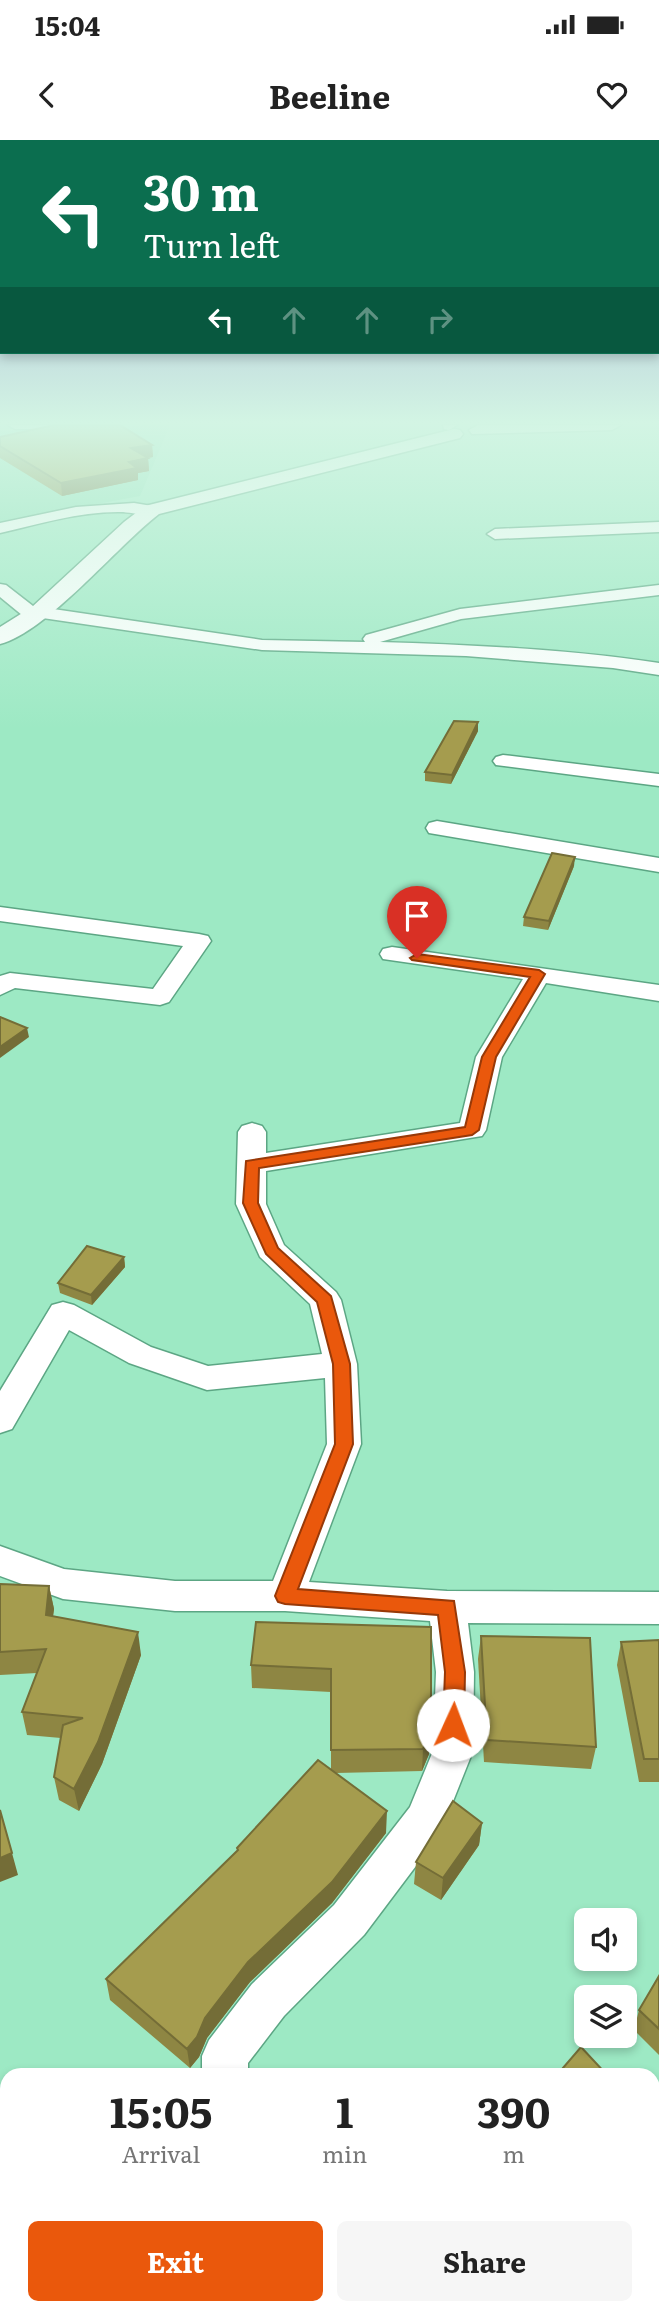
<!DOCTYPE html>
<html lang="en">
<head>
<meta charset="utf-8">
<style>
  :root { --surface:#fff; --page:#f6f6f6; --text:#222; --muted:#767676; --accent:#ea580c }
  body { margin:0; font-family:Literata,serif; background:var(--page); color:var(--text); height:100vh; display:flex; flex-direction:column; font-size:26px; white-space:nowrap }
  * { box-sizing:border-box; margin:0 }
  p { font-size:23px; color:var(--muted) }
  .icon { flex:none; width:38px; height:38px; fill:none; stroke:currentColor; stroke-width:2; stroke-linecap:round; stroke-linejoin:round }
  .map { position:relative; flex:1; overflow:hidden }
  .drawer { position:absolute; left:0px; top:1928px; width:660px; height:247px; display:flex; flex-direction:column; background:var(--surface); border-radius:21px 21px 0 0; box-shadow:0 4px 10px #0003 }
  .drawer>* { flex:none }
  .hud { position:absolute; left:0px; top:0px; width:660px; height:214px; box-shadow:0 4px 10px #0003; background:#0b6e4f; color:#fff; overflow:hidden }
  .buttons { position:absolute; left:574px; top:1768px; display:grid; gap:14px }
  .buttons a { display:grid; place-items:center; width:63px; height:63px; border-radius:10px; background:var(--surface); box-shadow:0 4px 10px #0003; font-size:35px }
  .pin { position:absolute; display:grid; place-items:center; width:60px; height:60px; color:#fff; margin:-72px -30px; border-radius:50% 50% 50% 0; rotate:-45deg; box-shadow:0 0 7px #0007 }
  .pin .icon { rotate:45deg }
  .me { position:absolute; width:77px; margin:-38px; rotate:2deg; stroke-linejoin:round; filter:drop-shadow(0 0 5px #0008) }
  .turn { display:flex; align-items:center; gap:24px; height:147px; padding:0 28px; font-size:32px }
  .turn .icon { width:91px; height:91px; stroke-width:2.5 }
  .turn b { display:block; font-size:49px; line-height:60px }
  .lanes { display:flex; align-items:center; height:66px; padding:0 28px; background:#0003; justify-content:center; gap:35px; direction:ltr }
  .lanes .off { opacity:.35 }
  .eta { display:flex; justify-content:space-evenly; align-items:center; height:119px; text-align:center }
  .eta b { font-size:42px; font-weight:700; line-height:49px }
  .primary-button { display:flex; gap:14px; margin-top:auto; padding:14px 28px }
  .primary-button a { flex:1; height:80px; border-radius:10px; background:var(--accent); color:#fff; font-size:28px; font-weight:700; line-height:80px; text-align:center }
  .primary-button a+a { background:var(--page); color:var(--text) }
  .status { display:flex; justify-content:space-between; align-items:center; height:49px; padding:0 35px; background:var(--surface); direction:ltr }
  .status svg { height:19px; fill:currentColor }
  header { display:flex; justify-content:space-between; align-items:center; height:91px; padding:0 28px; background:var(--surface); font-size:32px; font-weight:700 }
  .map>svg:first-child { display:block }
  .built { fill:#8ce1b8 }
  .lines { fill:none; stroke-linecap:round; stroke-linejoin:round }
  .minor-casing { stroke:#5ca684; stroke-width:3 }
  .major-casing { stroke:#5ca684; stroke-width:3 }
  .minor { fill:#fff; fill-rule:evenodd }
  .major { fill:#fff; fill-rule:evenodd }
  .wall { fill:#8e8643 }
  .shaded-wall { fill:#746d37 }
  .building { fill:#a59c4e; stroke:#746d37; stroke-width:2 }
  .route { fill:#ea580c; stroke:#983908; stroke-width:2 }
</style>
</head>
<body>
<div class="status"><b>15:04</b><svg viewBox="0 0 49 12"><path d="M0 12V9h3v3zM5 12V6h3v6zM10 12V3h3v9zM15 12V0h3v12zM26 1h20v11H26zM47 4h2v5h-2z"/></svg></div>
<header><svg class="icon" aria-label="back" viewBox="0 0 24 24"><path d="M15 5l-7 7 7 7"/></svg>Beeline<svg class="icon" aria-label="heart" viewBox="0 0 24 24"><path d="M12 20l-8-8c-3-5 5-10 8-4 3-6 11-1 8 4z"/></svg></header>
<div class="map">
<svg width="659" height="2174" viewBox="0 0 659 2174">
  <rect width="100%" height="100%" fill="#9de9c4"/>
  <!-- built -->
  <polygon class="built" points="145,285 170,285 140,356 0,382 0,291 102,289"/>
  <g class="lines">
    <defs>
      <g id="minor">
        <polygon points="8,285 113,285 106,289 15,289"/>
        <polygon points="443,285 457,285 449,290 444,289"/>
        <path d="M134 363 158 367 160 370C151 379 130 371 118 372 78 372 39 384 0 393V383L76 367Z"/>
        <polygon points="659,382 659,392 495,399 487,394 495,389"/>
        <path d="M0 444 6 445 33 466 262 500 365 502 363 499 366 495 460 469 659 445V455L461 479 380 502C473 505 567 509 659 523V535L613 528 466 516 262 510 22 475 0 457Z"/>
        <polygon points="503,615 659,634 659,646 496,625 493,621 496,617"/>
        <polygon points="437,681 659,718 659,732 429,693 426,688 429,683"/>
        <polygon points="0,767 199,794 208,796 211,801 169,862 160,865 15,848 0,855 0,836 10,833 153,849 183,806 0,781"/>
        <polygon points="392,807 659,845 659,861 546,843 502,917 486,990 482,996 266,1031 266,1064 284,1105 336,1152 341,1160 357,1224 361,1304 309,1442 447,1451 659,1452 659,1484 468,1483 474,1532 473,1611 440,1694 364,1795 284,1876 248,1923 248,1936 202,1936 202,1916 209,1900 252,1844 334,1765 410,1667 433,1611 436,1532 430,1481 285,1471 175,1471 63,1459 0,1436 0,1406 64,1429 175,1441 273,1441 327,1304 325,1238 207,1250 129,1223 69,1190 12,1289 0,1293 0,1251 52,1165 63,1162 74,1165 151,1207 208,1226 322,1214 310,1164 260,1117 236,1064 238,992 242,986 252,983 262,986 266,992 266,1013 460,983 476,917 523,839 383,819 380,814 383,809"/>
        <polygon points="659,2106 659,2172 652,2174 638,2168 653,2168 653,2108"/>
        <rect x="237" y="2168" width="52" height="6"/>
      </g>
      <g id="major">
        <polygon points="478,285 621,285 612,290 472,294 469,290"/>
        <path d="M454 289 460 290 463 294 460 298 159 374C116 407 47 492 0 504V487L32 467 124 382 145 366Z"/>
      </g>
    </defs>
    <!-- minor casing -->
    <use href="#minor" class="minor-casing"/>
    <!-- major casing -->
    <use href="#major" class="major-casing"/>
    <!-- minor -->
    <use href="#minor" class="minor"/>
    <!-- major -->
    <use href="#major" class="major"/>
  </g>
  <!-- wall -->
  <g class="wall">
    <polygon points="0,297 152,305 153,317 148,318 149,331 138,333 138,340 62,356 0,318"/>
    <polygon points="478,582 478,591 451,644 425,641 425,632"/>
    <polygon points="574,726 548,790 523,786 524,777"/>
    <polygon points="124,1117 125,1127 92,1165 60,1153 58,1143"/>
    <polygon points="0,1444 49,1446 54,1469 53,1476 141,1515 102,1624 79,1671 59,1660 54,1637 61,1598 27,1595 22,1572 37,1533 0,1535"/>
    <polygon points="431,1487 429,1614 422,1631 336,1633 386,1693 332,1763 250,1842 207,1898 199,1917 190,1928 110,1860 106,1839 237,1711 237,1708 331,1629 331,1552 252,1548 251,1525"/>
    <polygon points="481,1496 596,1607 591,1629 484,1622 478,1519"/>
    <polygon points="659,1500 659,1642 639,1642 617,1525 621,1502"/>
    <polygon points="482,1683 479,1705 441,1760 414,1744 416,1722"/>
    <polygon points="659,1836 659,1915 634,1890 639,1870"/>
  </g>
  <!-- shaded-wall -->
  <g class="shaded-wall">
    <polygon points="152,305 153,317 132,320 131,308"/>
    <polygon points="148,318 149,331 138,333 138,340 62,356 61,343 129,322"/>
    <polygon points="478,582 478,591 451,644 452,635"/>
    <polygon points="575,717 574,726 548,790 549,781"/>
    <polygon points="27,888 29,897 0,918 0,907"/>
    <polygon points="124,1117 125,1127 92,1165 91,1155"/>
    <polygon points="49,1446 54,1469 50,1498 46,1475"/>
    <polygon points="138,1492 141,1515 102,1624 79,1671 74,1649"/>
    <polygon points="431,1591 429,1614 422,1631 423,1609"/>
    <polygon points="387,1671 386,1693 332,1763 250,1842 207,1898 199,1917 190,1928 187,1909 205,1878 248,1822"/>
    <polygon points="482,1683 479,1705 441,1760 443,1738"/>
    <polygon points="12,1713 18,1735 0,1742 0,1718"/>
  </g>
  <!-- building -->
  <g class="building">
    <polygon points="54,285 120,285 152,305 131,308 148,318 129,322 137,328 61,343 0,306 0,297"/>
    <polygon points="454,581 478,582 452,635 425,632"/>
    <polygon points="552,713 575,717 549,781 524,777"/>
    <polygon points="0,877 27,888 0,907"/>
    <polygon points="87,1106 124,1117 91,1155 58,1143"/>
    <polygon points="0,1444 49,1446 46,1475 138,1492 98,1602 74,1649 54,1637 63,1585 83,1578 22,1572 46,1509 0,1512"/>
    <polygon points="256,1482 431,1487 431,1591 423,1609 331,1610 331,1529 251,1525"/>
    <polygon points="481,1496 590,1498 596,1607 487,1600"/>
    <polygon points="659,1500 659,1619 644,1619 621,1502"/>
    <polygon points="318,1620 387,1671 332,1742 248,1822 205,1878 197,1897 187,1909 106,1839 238,1710 237,1708"/>
    <polygon points="453,1661 482,1683 443,1738 416,1722"/>
    <polygon points="0,1670 12,1713 0,1718"/>
    <polygon points="659,1836 659,1889 639,1870"/>
    <polygon points="581,1907 608,1936 556,1936"/>
    <polygon points="94,2168 230,2168 231,2174 95,2174"/>
  </g>
  <!-- sky -->
  <linearGradient id="sky" x2="0" y2="1"><stop stop-color="#9ca2d2"/><stop offset="0.48" stop-color="#d3f5e4"/><stop offset="1" stop-color="#d3f5e4" stop-opacity="0"/></linearGradient>
  <rect width="659" height="589" fill="url(#sky)"/>
  <!-- route -->
  <polygon class="route" points="417,814 539,830 545,834 496,917 479,990 472,995 259,1028 258,1063 278,1108 331,1156 350,1224 353,1304 298,1449 454,1461 465,1532 464,1585 461,1592 453,1594 446,1592 443,1585 445,1532 438,1475 285,1464 278,1462 275,1456 335,1304 333,1224 317,1162 266,1114 243,1063 246,1021 465,987 482,917 530,837 412,820 410,818"/>
</svg>
<div class="buttons">
<a><svg class="icon" aria-label="sound" viewBox="0 0 24 24"><path d="M4 9h4l5-4v14l-5-4H4zM17 9q2 3 0 6"/></svg></a>
<a><svg class="icon" aria-label="layers" viewBox="0 0 24 24"><path d="M12 4l9 5-9 5-9-5zM3 14l9 5 9-5"/></svg></a>
</div>
<div class="pin" style="left:417px;top:818px;background:#d93025"><svg class="icon" aria-label="arrive" viewBox="0 0 24 24"><path d="M6 21V4h12l-3 4 3 4H6"/></svg></div>
<svg class="me" style="left:453px;top:1585px" viewBox="-20 -20 40 40"><circle r="19" fill="#fff"/><path d="M0-13L10 11 0 6-10 11z" fill="#ea580c"/></svg>
<div class="hud">
<div class="turn"><svg class="icon" aria-label="left" viewBox="0 0 24 24"><path d="M17 20v-9H6M10 6l-5 5 5 5"/></svg><div><b>30 m</b>Turn left</div></div>
<div class="lanes"><svg class="icon" aria-label="left" viewBox="0 0 24 24"><path d="M17 20v-9H6M10 6l-5 5 5 5"/></svg><svg class="icon off" aria-label="ahead" viewBox="0 0 24 24"><path d="M12 20V5M6 11l6-6 6 6"/></svg><svg class="icon off" aria-label="ahead" viewBox="0 0 24 24"><path d="M12 20V5M6 11l6-6 6 6"/></svg><svg class="icon off" aria-label="right" viewBox="0 0 24 24"><path d="M7 20v-9h11M14 6l5 5-5 5"/></svg></div>
</div>
<section class="drawer">
<div class="eta">
<div><b>15:05</b><p>Arrival</p></div>
<div><b>1</b><p>min</p></div>
<div><b>390</b><p>m</p></div>
</div>
<div class="primary-button"><a>Exit</a><a>Share</a></div>
</section>
</div>
</body>
</html>
